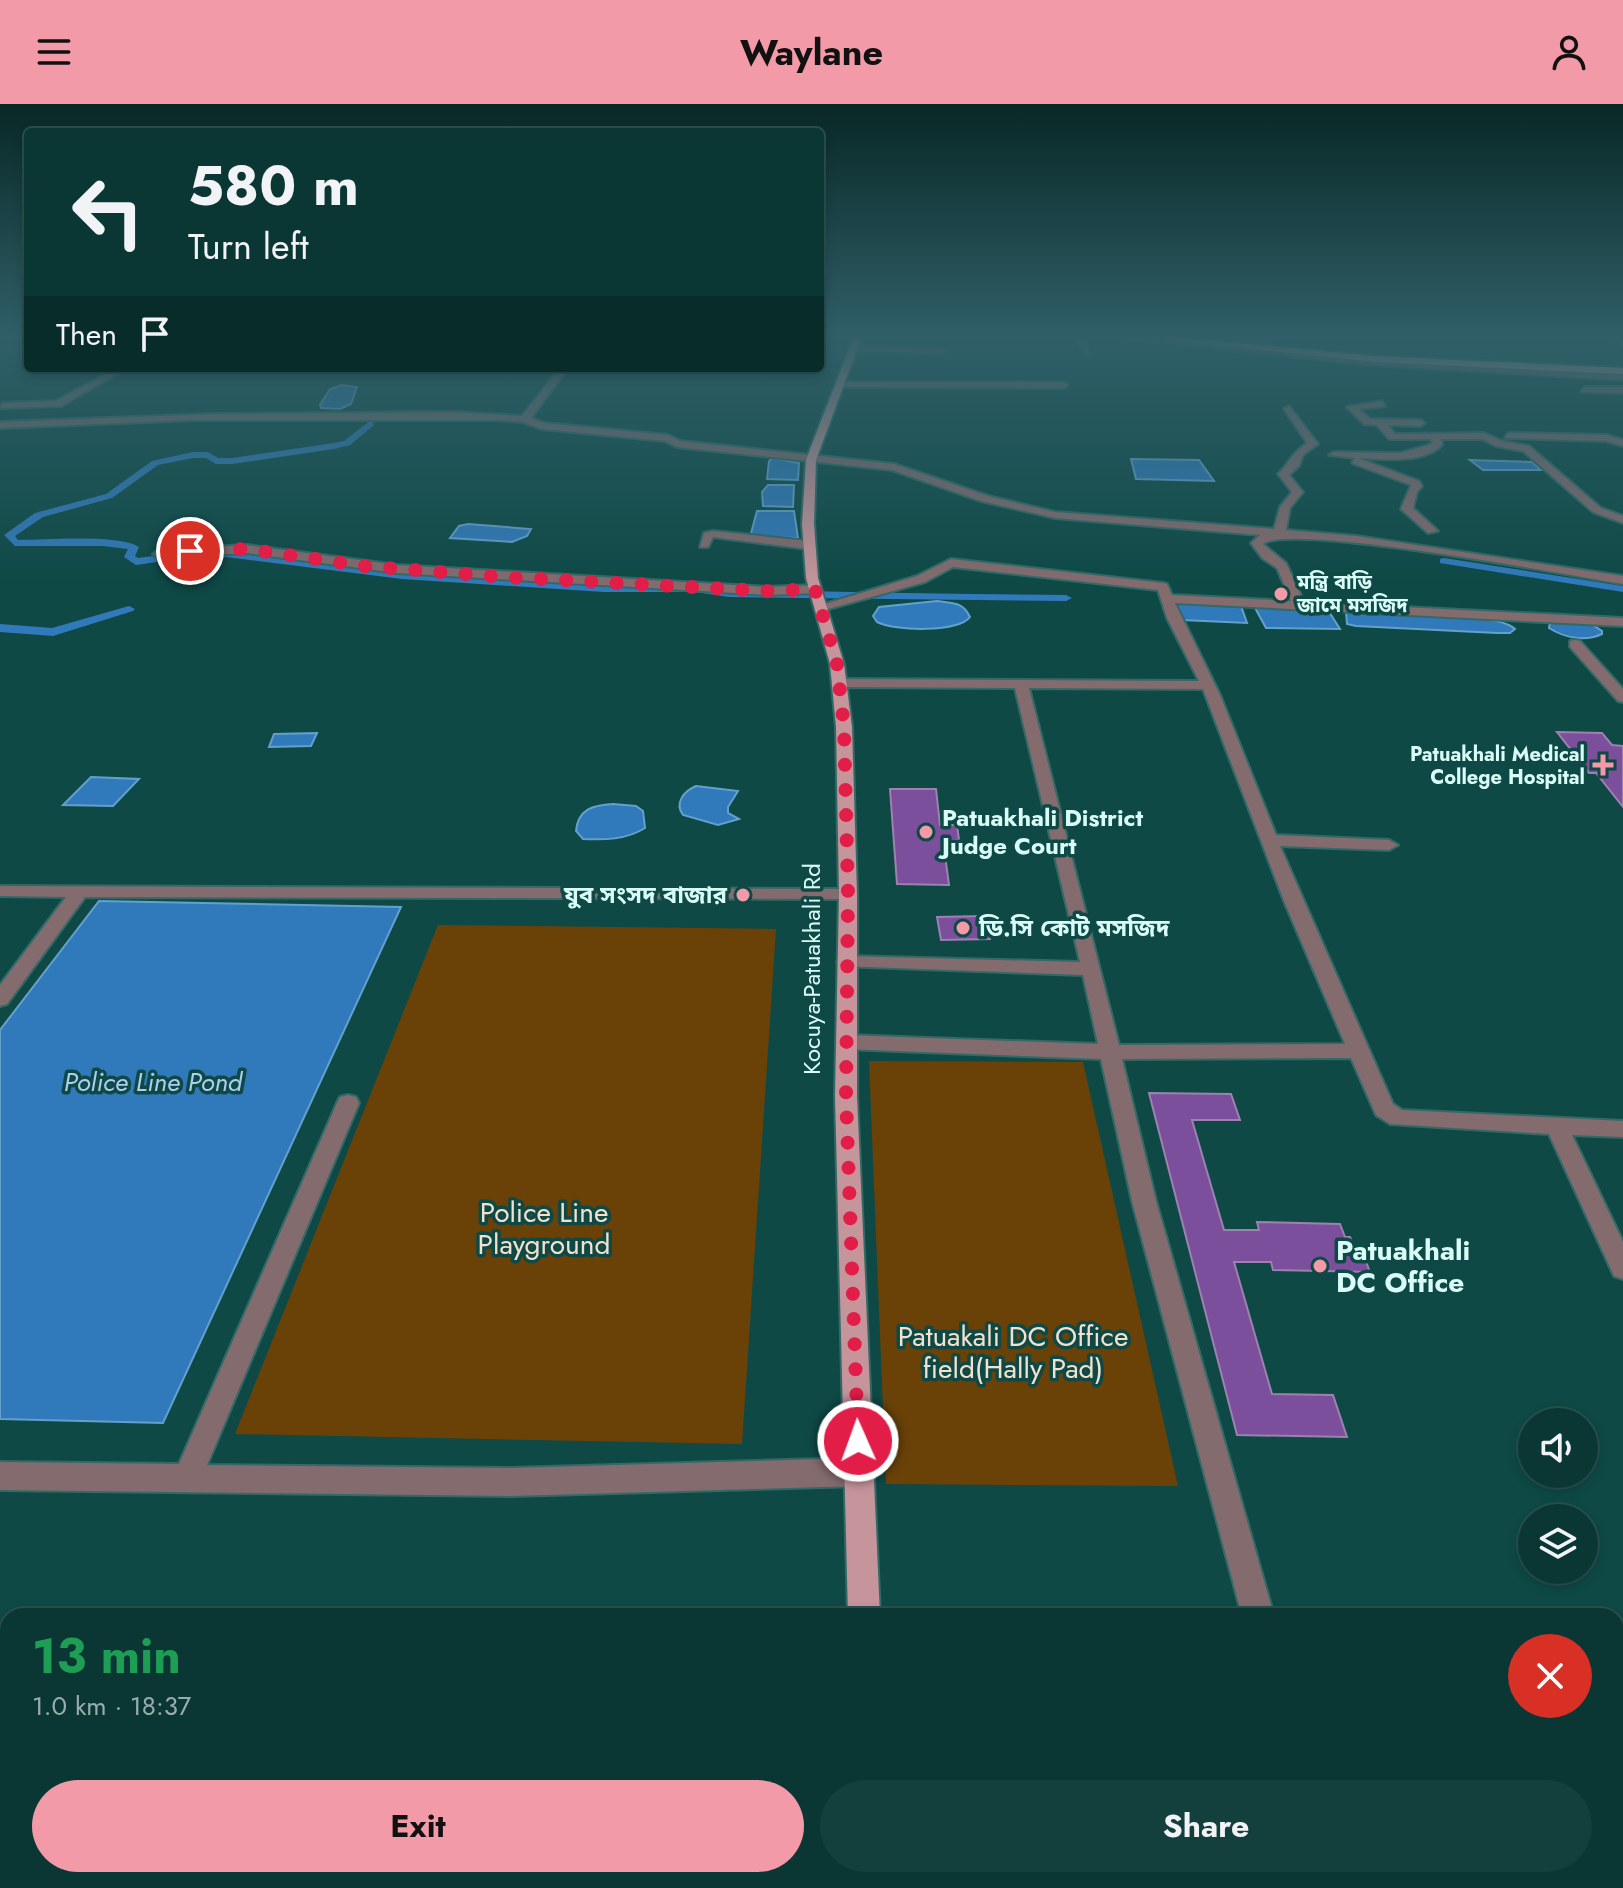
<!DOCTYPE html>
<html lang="en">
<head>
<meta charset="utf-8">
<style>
  :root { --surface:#0a3734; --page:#133f3c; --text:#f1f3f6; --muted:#99acac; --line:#2a514f; --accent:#f39aa9 }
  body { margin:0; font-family:Jost,"Noto Sans Bengali",sans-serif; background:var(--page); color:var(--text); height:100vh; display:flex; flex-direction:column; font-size:30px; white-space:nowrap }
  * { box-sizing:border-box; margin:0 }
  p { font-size:26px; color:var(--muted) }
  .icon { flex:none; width:44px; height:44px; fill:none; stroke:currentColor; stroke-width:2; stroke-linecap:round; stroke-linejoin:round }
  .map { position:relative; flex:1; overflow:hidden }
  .drawer { position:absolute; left:0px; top:1504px; width:1624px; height:280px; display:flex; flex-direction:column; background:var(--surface); border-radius:24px 24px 0 0; box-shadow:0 4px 12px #0003,0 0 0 2px var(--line) }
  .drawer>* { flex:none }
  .banner { position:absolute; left:24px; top:24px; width:800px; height:244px; border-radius:8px; box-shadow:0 4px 12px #0003,0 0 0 2px var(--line); background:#0a3734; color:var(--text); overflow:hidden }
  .fabs { position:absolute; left:1518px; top:1304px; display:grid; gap:16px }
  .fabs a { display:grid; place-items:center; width:80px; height:80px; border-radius:50%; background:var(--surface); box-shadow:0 4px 12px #0003,0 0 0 2px var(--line); font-size:40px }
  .pin { position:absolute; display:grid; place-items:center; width:68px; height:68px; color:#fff; margin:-34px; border:4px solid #fff; border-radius:50%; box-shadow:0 2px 8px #0007 }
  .me { position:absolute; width:88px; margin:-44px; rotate:358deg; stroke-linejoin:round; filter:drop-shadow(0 0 6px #0008) }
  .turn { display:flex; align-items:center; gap:28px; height:168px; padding:0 32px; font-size:36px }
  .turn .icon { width:104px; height:104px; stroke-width:2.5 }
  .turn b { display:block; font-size:56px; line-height:68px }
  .then { display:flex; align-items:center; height:76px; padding:0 32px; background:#0003; gap:16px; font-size:30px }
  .round { display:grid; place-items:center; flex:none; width:84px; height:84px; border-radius:42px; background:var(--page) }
  .headline { display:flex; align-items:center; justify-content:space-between; height:136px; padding:0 32px }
  h1 { font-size:48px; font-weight:700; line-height:60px; color:#1e9e55 }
  .primary-button { display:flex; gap:16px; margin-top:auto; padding:16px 32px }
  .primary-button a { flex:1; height:92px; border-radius:48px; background:var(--accent); color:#111; font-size:32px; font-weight:700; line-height:92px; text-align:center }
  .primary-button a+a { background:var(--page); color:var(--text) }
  header { display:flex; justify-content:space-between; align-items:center; height:104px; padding:0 32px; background:var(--accent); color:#111; font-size:36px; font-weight:700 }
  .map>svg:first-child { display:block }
  .green { fill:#6a4208 }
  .water { fill:#307abb; stroke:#63a1cd; stroke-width:2 }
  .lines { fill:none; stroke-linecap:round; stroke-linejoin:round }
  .canal { fill:#307abb; fill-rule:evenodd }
  .building { fill:#7b4f9b; stroke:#9b82af; stroke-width:2 }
  .minor-casing { stroke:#336966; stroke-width:4 }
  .major-casing { stroke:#336966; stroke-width:4 }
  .highway-casing { stroke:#336966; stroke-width:4 }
  .minor { fill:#846b6e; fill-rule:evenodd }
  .major { fill:#c6949b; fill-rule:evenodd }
  .highway { fill:#e0a4ad; fill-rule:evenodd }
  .route { stroke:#e11d48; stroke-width:14; stroke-dasharray:0 25.2 }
  .poi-dot { fill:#f39aa9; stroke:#0e4946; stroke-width:3 }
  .labels { text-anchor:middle; stroke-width:7; stroke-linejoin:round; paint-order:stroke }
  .far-poi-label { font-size:20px; font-weight:bold; fill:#d9fcf8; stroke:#0e4946; text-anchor:start }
  .poi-label { font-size:24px; font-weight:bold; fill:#d9fcf8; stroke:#0e4946; text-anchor:start }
  .street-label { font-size:24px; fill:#d9fcf8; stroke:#0e4946 }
  .water-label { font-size:26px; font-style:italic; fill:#abcef1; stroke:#0e4946 }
  .near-park-label { font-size:28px; fill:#f2e1ce; stroke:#0e4946 }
  .near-poi-label { font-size:28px; font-weight:bold; fill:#d9fcf8; stroke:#0e4946; text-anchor:start }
</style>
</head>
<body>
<header><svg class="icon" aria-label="menu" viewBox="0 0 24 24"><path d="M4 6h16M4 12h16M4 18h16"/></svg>Waylane<svg class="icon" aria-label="person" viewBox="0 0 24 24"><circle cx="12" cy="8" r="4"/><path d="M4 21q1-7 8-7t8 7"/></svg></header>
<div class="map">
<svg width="1623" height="1784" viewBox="0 0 1623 1784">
  <rect width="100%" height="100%" fill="#0e4946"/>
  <!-- green -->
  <g class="green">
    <polygon points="438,821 776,825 742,1340 235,1330"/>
    <polygon points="869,957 1083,958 1178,1382 886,1380"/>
  </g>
  <!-- water -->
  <g class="water">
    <polygon points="342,281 357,283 351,300 340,305 321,304 320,301 330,285"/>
    <polygon points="773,354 799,359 798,376 767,375 769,357"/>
    <polygon points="1131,355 1199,356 1214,377 1136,375"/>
    <polygon points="1470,356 1532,358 1541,366 1483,366"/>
    <polygon points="768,381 794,381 793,403 763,402 762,388"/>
    <polygon points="757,407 794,407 798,434 750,433"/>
    <polygon points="468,420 531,425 527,432 512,438 450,434 459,422"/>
    <path d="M937 497C953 499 963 498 970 513 958 529 894 527 877 518L873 512 879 503Z"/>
    <polygon points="1174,498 1240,499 1247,519 1182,516"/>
    <polygon points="1254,502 1326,503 1340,525 1266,524"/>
    <path d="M1346 508C1377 509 1498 507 1515 525L1510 529H1497L1356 522 1347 520Z"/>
    <path d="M1550 518 1590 519 1602 527V530C1585 538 1565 534 1549 524Z"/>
    <polygon points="317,629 311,642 269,643 274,630"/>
    <polygon points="91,673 139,675 113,702 63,701"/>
    <path d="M696 682 738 687 728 703V709L739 715 718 721 683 711C674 699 684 687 696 682Z"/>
    <path d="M613 700 636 702 643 707 645 724C626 736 604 736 583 735L576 727C578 705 593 701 613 700Z"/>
    <polygon points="99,797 401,803 163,1319 0,1315 0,926"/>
  </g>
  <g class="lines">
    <!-- canal -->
    <g class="canal">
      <path d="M371 316 374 321 350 341 334 345 232 360H216L206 354H193L158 361 112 394 43 413 15 432 18 436C46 436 118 430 139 443L135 452 138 454C156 452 174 448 192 447 232 444 273 453 312 458 368 464 424 470 480 474 676 486 870 489 1066 491L1072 494 1066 497 729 493 695 488H604L402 475 226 453H192L136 461 124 453 128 445 103 442H15L4 431 35 409 106 390 152 357 193 348H208L218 354H232L334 339 344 337Z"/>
      <polygon points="1444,454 1623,482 1623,488 1440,459 1440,455"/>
      <polygon points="129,502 135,505 133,507 53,532 0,528 0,520 52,524"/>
    </g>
  </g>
  <!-- building -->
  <g class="building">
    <polygon points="1557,628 1602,629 1612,641 1623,642 1623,703 1596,669 1589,669"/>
    <polygon points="890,685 936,685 940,721 957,721 959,736 943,736 949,781 897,780"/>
    <polygon points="985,812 990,835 941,836 937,813"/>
    <polygon points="1149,989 1231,990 1240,1016 1192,1016 1224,1126 1259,1126 1257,1118 1340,1120 1345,1133 1350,1133 1354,1142 1360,1142 1370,1168 1273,1166 1271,1158 1234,1158 1272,1290 1333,1291 1347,1333 1237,1331"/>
  </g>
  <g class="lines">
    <defs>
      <g id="minor">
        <polygon points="1075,232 1083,232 1090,249 1084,249"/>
        <polygon points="1101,232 1127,232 1370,257 1623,270 1623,276 1370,261"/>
        <polygon points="1610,232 1623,235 1623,241"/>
        <polygon points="853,243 942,245 946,247 942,249 850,247"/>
        <polygon points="117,264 127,264 61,302 0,304 3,299 56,297"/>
        <path d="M560 264H568L531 314 544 319 668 331 680 337 894 360 988 392 1055 408 1274 425 1280 403 1292 388 1278 370C1289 359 1293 348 1307 339L1284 305 1289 302 1318 340 1303 351 1299 362 1289 371 1303 388 1290 404 1286 426 1356 432 1623 472V480C1573 472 1289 418 1263 440L1286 459 1304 498 1623 514V522L1175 499 1220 591 1276 731 1389 736 1398 741 1389 746 1280 742 1393 1000 1402 1006 1623 1017V1033L1572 1031 1623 1138V1175L1614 1172 1549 1030 1390 1020 1376 1011 1351 954 1122 955 1156 1097 1274 1512H1242L1132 1097 1101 955 846 945 839 943 836 938 839 933 846 931 1098 940 1083 871 840 862 837 858 847 852 1080 858 1015 584 840 583 833 579 840 575 1199 577 1167 514 1158 486 953 463 925 478 821 507 815 503 917 472 951 455 1163 479 1167 480 1172 491 1291 497 1277 464 1262 454 1251 439 1260 431 1055 414 981 397 892 366 677 343 665 337 542 325 523 318 500 316H192L0 324V318L215 310 452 308 522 312ZM1029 584 1203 585 1284 797 1345 940 1119 941Z"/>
        <polygon points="838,278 1064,278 1068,281 1064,284 835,283"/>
        <polygon points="1584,283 1623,283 1623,289 1581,288"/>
        <path d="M1382 297 1385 302 1359 305 1370 315 1420 316 1425 319 1420 322 1388 321 1395 330 1484 329 1502 337 1529 342 1601 404 1623 412V419L1593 408 1523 347 1496 342 1482 335H1441L1442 341C1423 360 1383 355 1358 354L1419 377 1422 382 1417 388 1413 404 1438 427 1428 429 1401 405 1411 381 1352 359 1355 354 1329 351 1334 348 1401 349 1432 340 1431 335H1389L1377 321 1364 320 1347 303Z"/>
        <polygon points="1508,329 1607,331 1623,336 1623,342 1606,337 1505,334"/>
        <polygon points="713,427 808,437 814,441 808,445 713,433 708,443 700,443 704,429"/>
        <polygon points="247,441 397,461 767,483 815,481 821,485 815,489 767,491 397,469 247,449 159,454 153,450 159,446"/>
        <polygon points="1575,536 1580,537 1623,585 1623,598 1618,597 1570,543 1570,537"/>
        <polygon points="0,782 848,785 857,790 848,795 85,793 7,900 0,902 0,881 66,793 0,792"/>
        <polygon points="348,991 356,993 359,999 207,1361 511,1364 859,1354 869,1358 873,1368 869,1378 859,1382 511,1392 0,1386 0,1358 179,1360 337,999 340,993"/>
        <polygon points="1313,1776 1349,1776 1351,1784 1315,1784"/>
      </g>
      <g id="major">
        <polygon points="854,232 862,232 816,356 814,420 818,474 844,560 852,623 857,790 857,992 880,1512 848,1512 835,992 839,790 836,623 830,560 806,474 802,420 806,356"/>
        <polygon points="855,1776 891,1776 892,1784 856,1784"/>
      </g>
      <polygon id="highway" points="1130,232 1164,232 1375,252 1623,264 1623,270 1375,258"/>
    </defs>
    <!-- minor casing -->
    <use href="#minor" class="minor-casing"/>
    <!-- major casing -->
    <use href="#major" class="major-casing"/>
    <!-- highway casing -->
    <use href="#highway" class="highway-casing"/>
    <!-- minor -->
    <use href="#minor" class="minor"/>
    <!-- major -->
    <use href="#major" class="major"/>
    <!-- highway -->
    <use href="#highway" class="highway"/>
  </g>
  <!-- sky -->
  <linearGradient id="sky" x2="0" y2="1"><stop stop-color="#082826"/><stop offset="0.48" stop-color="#305f68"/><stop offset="1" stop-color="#305f68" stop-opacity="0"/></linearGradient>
  <rect width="1623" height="482" fill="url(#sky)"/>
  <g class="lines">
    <!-- route -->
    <polyline class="route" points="190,447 247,445 363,462 504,473 767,487 815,485 837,560 844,623 848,790 846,992 858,1337"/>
  </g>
  <!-- markers -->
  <g class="poi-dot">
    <circle cx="1281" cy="490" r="8"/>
    <path d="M1599 649h8v8h8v8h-8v8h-8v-8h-8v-8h8z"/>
    <circle cx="926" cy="728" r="8"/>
    <circle cx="743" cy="791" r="8"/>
    <circle cx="963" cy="824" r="8"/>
    <circle cx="1320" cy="1162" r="8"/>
  </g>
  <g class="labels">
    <!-- far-poi labels -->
    <g class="far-poi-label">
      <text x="1297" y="485">মন্ত্রি বাড়ি<tspan x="1297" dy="23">জামে মসজিদ</tspan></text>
      <text x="1585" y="657" text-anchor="end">Patuakhali Medical<tspan x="1585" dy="23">College Hospital</tspan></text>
    </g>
    <!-- poi labels -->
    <g class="poi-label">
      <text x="942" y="722">Patuakhali District<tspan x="942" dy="28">Judge Court</tspan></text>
      <text x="727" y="799" text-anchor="end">যুব সংসদ বাজার</text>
      <text x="979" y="832">ডি.সি কোট মসজিদ</text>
    </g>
    <!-- street labels -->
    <g class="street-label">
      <text transform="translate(812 865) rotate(-90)" y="8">Kocuya-Patuakhali Rd</text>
    </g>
    <!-- water labels -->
    <g class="water-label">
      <text x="153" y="987">Police Line Pond</text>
    </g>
    <!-- near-park labels -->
    <g class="near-park-label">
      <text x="544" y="1118">Police Line<tspan x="544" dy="32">Playground</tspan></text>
      <text x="1013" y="1242">Patuakali DC Office<tspan x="1013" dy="32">field(Hally Pad)</tspan></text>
    </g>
    <!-- near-poi labels -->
    <g class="near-poi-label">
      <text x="1336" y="1156">Patuakhali<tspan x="1336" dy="32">DC Office</tspan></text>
    </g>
  </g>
</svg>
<div class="fabs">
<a><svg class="icon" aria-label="sound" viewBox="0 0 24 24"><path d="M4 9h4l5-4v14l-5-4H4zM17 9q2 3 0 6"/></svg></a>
<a><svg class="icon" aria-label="layers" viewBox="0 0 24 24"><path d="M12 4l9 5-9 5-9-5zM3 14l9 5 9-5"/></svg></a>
</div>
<div class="pin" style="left:190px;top:447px;background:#d93025"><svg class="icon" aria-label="arrive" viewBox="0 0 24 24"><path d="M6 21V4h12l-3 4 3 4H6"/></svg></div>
<svg class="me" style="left:858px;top:1337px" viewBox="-20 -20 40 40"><circle r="17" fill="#e11d48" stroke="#fff" stroke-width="3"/><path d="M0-11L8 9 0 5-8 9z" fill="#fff"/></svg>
<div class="banner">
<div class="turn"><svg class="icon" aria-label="left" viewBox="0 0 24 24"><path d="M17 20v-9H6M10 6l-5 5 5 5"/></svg><div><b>580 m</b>Turn left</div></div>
<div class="then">Then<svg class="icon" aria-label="arrive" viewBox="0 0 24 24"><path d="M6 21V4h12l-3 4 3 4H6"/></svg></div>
</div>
<section class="drawer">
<div class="headline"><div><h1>13 min</h1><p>1.0 km · 18:37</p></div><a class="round" style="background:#d93025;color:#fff"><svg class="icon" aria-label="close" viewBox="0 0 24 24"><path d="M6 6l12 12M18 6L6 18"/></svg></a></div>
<div class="primary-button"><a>Exit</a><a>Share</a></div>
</section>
</div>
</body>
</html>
